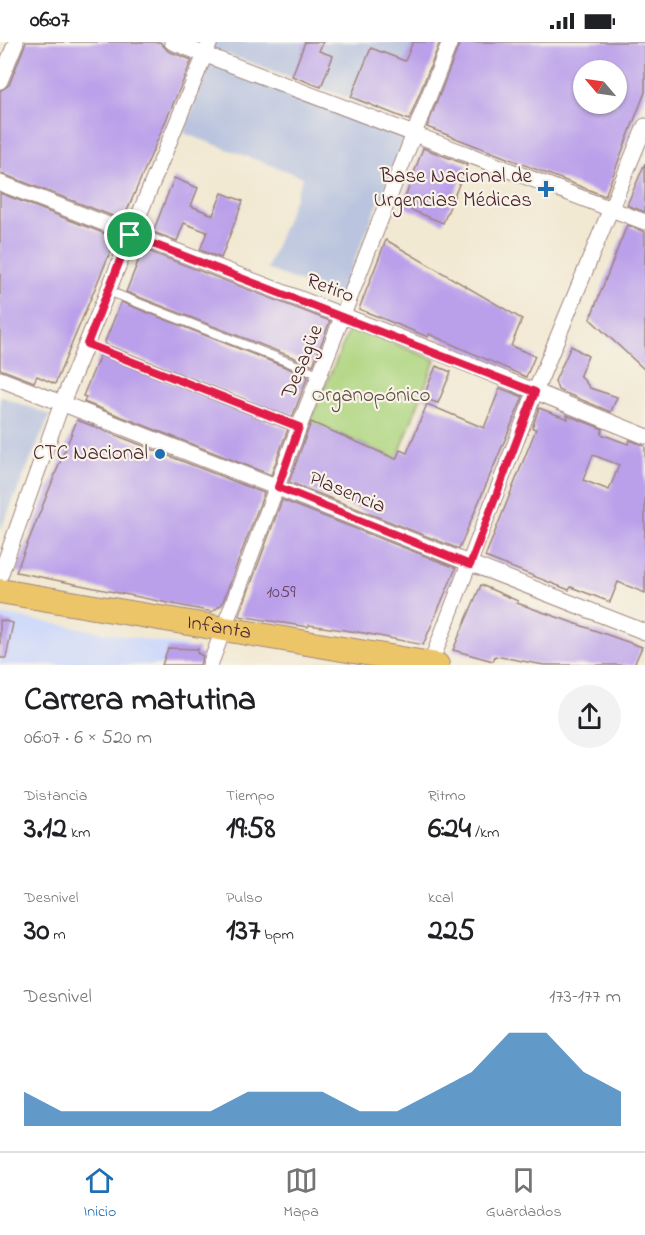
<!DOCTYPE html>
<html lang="es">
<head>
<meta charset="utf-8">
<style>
  body { margin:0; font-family:"Indie Flower",sans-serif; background:#f2f2f2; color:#202124; height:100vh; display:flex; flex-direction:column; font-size:22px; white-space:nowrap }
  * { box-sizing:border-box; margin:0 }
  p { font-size:20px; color:#757577 }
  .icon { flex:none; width:33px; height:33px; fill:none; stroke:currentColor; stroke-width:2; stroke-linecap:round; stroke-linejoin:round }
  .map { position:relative; height:623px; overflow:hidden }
  .side { display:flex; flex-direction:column; background:#fff; flex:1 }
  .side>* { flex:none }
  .needle { width:39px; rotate:299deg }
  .fabs { position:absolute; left:573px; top:18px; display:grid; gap:12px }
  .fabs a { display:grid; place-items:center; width:54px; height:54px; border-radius:50%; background:#fff; box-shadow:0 2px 4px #0004; font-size:30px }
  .pin { position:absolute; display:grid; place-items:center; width:51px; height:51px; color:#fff; margin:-26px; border:3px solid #fff; border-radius:50%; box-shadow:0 2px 6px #0007 }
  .round { display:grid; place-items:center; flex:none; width:63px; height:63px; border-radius:32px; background:#f2f2f2 }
  .head { display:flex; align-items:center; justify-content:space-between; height:102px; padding:0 24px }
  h1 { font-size:33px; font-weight:700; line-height:45px }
  .metrics { display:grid; grid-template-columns:repeat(3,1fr); gap:9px; height:102px; padding:6px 24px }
  .metrics div { display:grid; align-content:center }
  .metrics b { font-size:30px; font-weight:700 }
  .metrics small { font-size:16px; font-weight:400 }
  .metrics p { font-size:16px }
  .chart { height:168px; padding:12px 24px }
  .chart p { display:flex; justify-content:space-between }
  .chart svg { width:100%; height:108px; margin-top:6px; fill:#1f6fb2; opacity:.7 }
  .status { display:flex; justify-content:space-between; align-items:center; height:42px; padding:0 30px; background:#fff; direction:ltr }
  .status svg { height:16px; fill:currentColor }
  .menu { display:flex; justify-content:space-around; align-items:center; height:84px; border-top:2px solid #e0e0e0; background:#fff; font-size:16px; color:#757577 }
  .menu a { display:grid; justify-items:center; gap:3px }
  .menu .active { color:#1f6fb2 }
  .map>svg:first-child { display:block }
  .built { fill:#d0daf9 }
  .industrial { fill:#bac4de }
  .green { fill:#aed57f; stroke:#7c7a55; stroke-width:1.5 }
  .building { fill:#ba9fea; fill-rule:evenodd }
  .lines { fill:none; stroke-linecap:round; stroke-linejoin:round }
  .service-casing { stroke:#9e847f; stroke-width:10 }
  .minor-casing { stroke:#9e847f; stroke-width:17 }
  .primary-casing { stroke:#9e847f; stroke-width:26 }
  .service { stroke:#fff; stroke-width:8 }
  .minor { stroke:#fff; stroke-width:15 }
  .primary { stroke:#edc569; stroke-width:24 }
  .route-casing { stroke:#fff; stroke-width:12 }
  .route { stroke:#e11d48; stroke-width:8 }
  .poi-dot { fill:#1f6fb2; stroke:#f7f3e8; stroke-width:2 }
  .labels { text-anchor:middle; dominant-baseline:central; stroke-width:4.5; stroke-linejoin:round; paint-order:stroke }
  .number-label { font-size:18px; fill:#663f5b }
  .poi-label { font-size:21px; fill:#4a1f2b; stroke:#f7f3e8; text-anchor:end }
  .street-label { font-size:21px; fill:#4a1f2b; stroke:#f7f3e8 }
  .park-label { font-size:21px; fill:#634c40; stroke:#f7f3e8 }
</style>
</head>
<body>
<div class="status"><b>06:07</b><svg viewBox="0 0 49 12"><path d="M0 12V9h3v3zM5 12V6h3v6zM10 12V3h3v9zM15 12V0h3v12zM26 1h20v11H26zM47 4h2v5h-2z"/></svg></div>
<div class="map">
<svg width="645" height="623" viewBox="0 0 645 623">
  <rect width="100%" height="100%" fill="#f7f3e8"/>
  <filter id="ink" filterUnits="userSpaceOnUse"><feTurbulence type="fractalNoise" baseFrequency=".0167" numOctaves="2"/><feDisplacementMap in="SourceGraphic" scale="12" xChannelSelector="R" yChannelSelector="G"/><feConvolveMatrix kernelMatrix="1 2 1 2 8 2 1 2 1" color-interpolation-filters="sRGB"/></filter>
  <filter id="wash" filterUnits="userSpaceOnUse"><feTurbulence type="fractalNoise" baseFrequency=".008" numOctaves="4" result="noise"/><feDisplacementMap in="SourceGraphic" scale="24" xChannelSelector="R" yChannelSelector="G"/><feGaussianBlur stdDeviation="1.35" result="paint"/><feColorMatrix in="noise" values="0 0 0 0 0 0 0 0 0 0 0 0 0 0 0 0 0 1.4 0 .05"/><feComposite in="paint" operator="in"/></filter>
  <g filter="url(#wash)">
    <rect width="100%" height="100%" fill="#f2e9d3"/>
    <path class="built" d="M0,572L198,607L192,623H0Z"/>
    <g class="industrial">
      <path d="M214,0H438L407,77L211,6Z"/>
      <path d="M210,21L406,94L339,255L267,227L303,135L184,91Z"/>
      <path d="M0,354L50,373L0,489Z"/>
    </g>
    <path class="green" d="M351,284L435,318L397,417L310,380Z"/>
    <g id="blocks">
      <g class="building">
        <path d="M26,0H160L168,9L192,18L123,178L0,131V49L9,43Z"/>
        <path d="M305,0H323L319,9L333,14L321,45L292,34Z"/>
        <path d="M413,0H440L409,78L351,55L371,6L405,19Z"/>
        <path d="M460,0H645V50L605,154L427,85ZM584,28H616V62H584Z"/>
        <path d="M423,106L467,123L443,181L402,164Z"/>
        <path d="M645,121V170L627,163Z"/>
        <path d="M174,136L198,146L191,164L213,173L222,151L243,159L221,216L200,208L207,190L184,181L177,199L153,190Z"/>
        <path d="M0,151L116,196L55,342L37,334L34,340L0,327Z"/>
        <path d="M627,183L645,190V328L590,277Z"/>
        <path d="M386,198L522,277L511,304L535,314L526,335L429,292L428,295L359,267Z"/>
        <path d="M143,207L330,279L313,323L126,250Z"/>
        <path d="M121,260L308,334L292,376L104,302Z"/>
        <path d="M571,304L588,314L580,333L590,346L617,355L611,370L558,348L555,339Z"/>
        <path d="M100,313L288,387L271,433L84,360L86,355L83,354Z"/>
        <path d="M436,324L451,330L438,361L423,356Z"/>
        <path d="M500,346L523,355L459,507L289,440L311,380L396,417L400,408L407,411L427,362L484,386Z"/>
        <path d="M539,366L568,377L567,373L603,387L601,392L628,402L630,398L645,404V551L618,540L610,560L571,545L569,548L485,515L536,387L532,386ZM593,413L619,423L609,448L583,438Z"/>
        <path d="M77,378L264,451L222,562L212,570L16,530Z"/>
        <path d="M282,458L456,526L423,603L364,591L309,583L308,585L239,574Z"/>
        <path d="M481,543L518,559L517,561L642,605L634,623H544L495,614L493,619L453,608Z"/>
        <path d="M0,578L13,581L6,616H0Z"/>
        <path d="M168,606L198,607L197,611L203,614L200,623H162Z"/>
      </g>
    </g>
  </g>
  <g filter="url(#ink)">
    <use href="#blocks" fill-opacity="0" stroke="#9e847f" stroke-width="1.5"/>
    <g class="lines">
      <g class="service-casing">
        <g id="service">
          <path d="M108,249L321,333"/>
          <path d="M87,302L299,385"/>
        </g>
      </g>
      <g class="minor-casing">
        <g id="minor">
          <path d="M172,0L645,180"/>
          <path d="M0,39L16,0"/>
          <path d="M0,141L435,309L645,394"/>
          <path d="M0,337L645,590"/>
          <path d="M0,534L62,361L210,0"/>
          <path d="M210,623L299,385L450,0"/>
          <path d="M430,623L535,350L645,84"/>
        </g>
      </g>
      <g class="primary-casing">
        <g id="primary">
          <path id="s1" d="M0,549L437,623"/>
        </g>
      </g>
      <use href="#service" class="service"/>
      <use href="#minor" class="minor"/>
      <use href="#primary" class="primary"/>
    </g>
  </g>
  <g class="lines" filter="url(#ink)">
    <g class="route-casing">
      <path id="route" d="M130,193L535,350L470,523L278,445L299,385L87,302Z"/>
    </g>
    <use href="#route" class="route"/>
  </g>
  <g class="poi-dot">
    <path d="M543 138h6v6h6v6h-6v6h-6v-6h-6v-6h6z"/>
    <circle cx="160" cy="412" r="6"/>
  </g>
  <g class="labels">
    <g class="number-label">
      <text x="281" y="551">1059</text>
    </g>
    <g class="poi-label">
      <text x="532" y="135">Base Nacional de<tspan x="532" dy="24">Urgencias Médicas</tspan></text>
      <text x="148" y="412">CTC Nacional</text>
    </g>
    <g class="street-label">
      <text transform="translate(330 247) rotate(21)">Retiro</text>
      <text transform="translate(303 320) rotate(-68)">Desagüe</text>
      <text transform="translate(347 451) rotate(22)">Plasencia</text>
      <text stroke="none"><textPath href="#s1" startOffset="222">Infanta</textPath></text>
    </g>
    <g class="park-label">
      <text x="371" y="354">Organopónico</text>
    </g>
  </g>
</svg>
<div class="fabs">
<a><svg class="needle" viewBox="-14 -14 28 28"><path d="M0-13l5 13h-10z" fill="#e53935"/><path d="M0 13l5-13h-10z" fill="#757577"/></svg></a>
</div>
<div class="pin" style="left:130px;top:193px;background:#1e9e55"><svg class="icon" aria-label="arrive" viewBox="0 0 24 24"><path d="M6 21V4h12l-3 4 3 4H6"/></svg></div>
</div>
<section class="side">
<div class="head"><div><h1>Carrera matutina</h1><p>06:07 · 6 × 520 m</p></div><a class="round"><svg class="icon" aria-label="share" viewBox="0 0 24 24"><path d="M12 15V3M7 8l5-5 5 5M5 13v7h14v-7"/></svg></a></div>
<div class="metrics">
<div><p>Distancia</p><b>3.12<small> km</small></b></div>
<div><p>Tiempo</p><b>19:58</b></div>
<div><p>Ritmo</p><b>6:24<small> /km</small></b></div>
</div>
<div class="metrics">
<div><p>Desnivel</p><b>30<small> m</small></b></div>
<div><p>Pulso</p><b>137<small> bpm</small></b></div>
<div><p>kcal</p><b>225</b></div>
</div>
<div class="chart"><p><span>Desnivel</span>173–177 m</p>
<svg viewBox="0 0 160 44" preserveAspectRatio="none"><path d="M0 44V30L10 38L20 38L30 38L40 38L50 38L60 30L70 30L80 30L90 38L100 38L110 30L120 22L130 6L140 6L150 22L160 30V44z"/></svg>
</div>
</section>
<nav class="menu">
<a class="active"><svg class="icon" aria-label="home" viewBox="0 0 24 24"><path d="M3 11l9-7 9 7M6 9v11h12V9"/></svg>Inicio</a>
<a><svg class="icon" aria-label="map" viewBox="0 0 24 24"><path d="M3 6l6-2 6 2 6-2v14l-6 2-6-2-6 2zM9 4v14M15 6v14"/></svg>Mapa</a>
<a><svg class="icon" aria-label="saved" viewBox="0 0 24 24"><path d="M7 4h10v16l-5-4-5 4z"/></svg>Guardados</a>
</nav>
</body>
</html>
